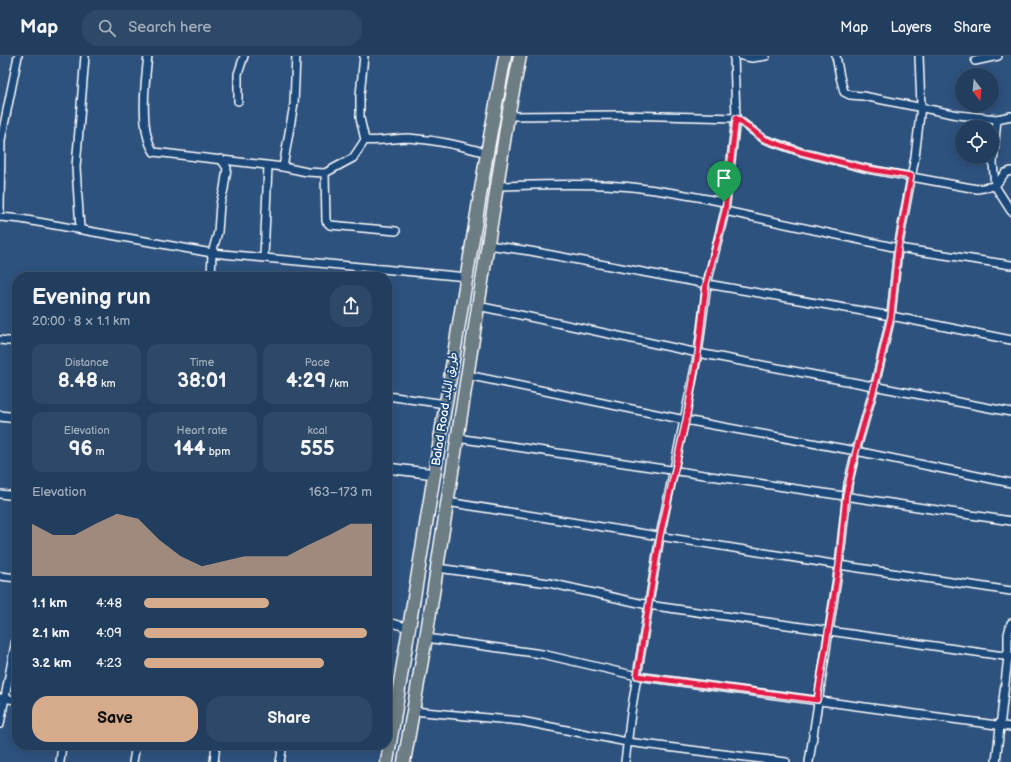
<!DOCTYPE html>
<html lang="en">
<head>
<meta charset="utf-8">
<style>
  body { margin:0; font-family:"Balsamiq Sans","Playpen Sans Arabic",sans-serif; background:#2e4967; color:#f1f3f6; height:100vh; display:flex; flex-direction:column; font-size:15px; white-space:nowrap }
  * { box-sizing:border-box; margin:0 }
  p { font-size:13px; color:#a2aebc }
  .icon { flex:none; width:22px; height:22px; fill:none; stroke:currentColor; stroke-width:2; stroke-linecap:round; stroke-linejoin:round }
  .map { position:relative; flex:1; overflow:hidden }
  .side { position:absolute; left:12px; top:216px; width:380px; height:478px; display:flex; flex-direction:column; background:#223e5e; border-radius:16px; box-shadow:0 2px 10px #0003,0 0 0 1px #3f5773 }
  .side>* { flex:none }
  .needle { width:26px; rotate:164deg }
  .controls { position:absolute; left:955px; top:12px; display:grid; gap:8px }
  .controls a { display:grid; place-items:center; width:44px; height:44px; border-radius:50%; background:#223e5e; box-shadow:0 2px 10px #0003,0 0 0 1px #3f5773; font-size:20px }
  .pin { position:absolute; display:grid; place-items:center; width:34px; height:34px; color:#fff; margin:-41px -17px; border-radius:50% 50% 50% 0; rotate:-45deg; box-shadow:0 0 4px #0007 }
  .pin .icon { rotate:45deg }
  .round { display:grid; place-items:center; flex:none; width:42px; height:42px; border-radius:16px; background:#2e4967 }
  .head { display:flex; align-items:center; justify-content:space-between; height:68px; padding:0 20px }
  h1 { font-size:22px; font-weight:700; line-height:30px }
  .metrics { display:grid; grid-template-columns:repeat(3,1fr); gap:6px; height:68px; padding:4px 20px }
  .metrics div { display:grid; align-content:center; border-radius:10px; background:#2e4967; text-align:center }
  .metrics b { font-size:20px; font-weight:700 }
  .metrics small { font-size:11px; font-weight:400 }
  .metrics p { font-size:11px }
  .chart { height:112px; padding:8px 20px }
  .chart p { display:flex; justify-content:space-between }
  .chart svg { width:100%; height:72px; margin-top:4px; fill:#d6ab8b; opacity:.7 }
  .cta { display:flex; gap:8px; margin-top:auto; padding:8px 20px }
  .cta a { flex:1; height:46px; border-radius:16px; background:#d6ab8b; color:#111; font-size:16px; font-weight:700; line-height:46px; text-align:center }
  .cta a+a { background:#2e4967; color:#f1f3f6 }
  ul { padding:0 20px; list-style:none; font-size:13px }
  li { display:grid; grid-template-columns:64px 48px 1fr; align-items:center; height:30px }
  li i { height:10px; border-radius:5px; background:#d6ab8b }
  header { display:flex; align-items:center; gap:24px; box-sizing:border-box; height:56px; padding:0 20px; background:#223e5e; border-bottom:1px solid #3f5773 }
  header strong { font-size:19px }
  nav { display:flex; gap:22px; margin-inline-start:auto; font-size:14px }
  .search { width:280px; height:36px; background:#2e4967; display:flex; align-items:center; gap:10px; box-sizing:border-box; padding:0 14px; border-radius:16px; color:#a2aebc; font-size:15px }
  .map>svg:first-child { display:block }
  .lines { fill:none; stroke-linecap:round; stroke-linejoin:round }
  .minor-casing { stroke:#fff; stroke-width:10 }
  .tertiary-casing { stroke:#fff; stroke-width:12 }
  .trunk-casing { stroke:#fff; stroke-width:15 }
  .minor { stroke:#1f4a7a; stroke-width:7 }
  .tertiary { stroke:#1f4a7a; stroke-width:9 }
  .trunk { stroke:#6d7d84; stroke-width:12 }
  .route-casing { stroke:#fff; stroke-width:8 }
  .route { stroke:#e11d48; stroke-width:5 }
  .labels { text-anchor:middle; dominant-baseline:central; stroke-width:4; stroke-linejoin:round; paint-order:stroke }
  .street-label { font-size:12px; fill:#fff; stroke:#1f4a7a }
</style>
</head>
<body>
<header>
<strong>Map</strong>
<div class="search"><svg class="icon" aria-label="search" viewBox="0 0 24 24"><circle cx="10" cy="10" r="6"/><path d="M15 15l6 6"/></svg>Search here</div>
<nav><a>Map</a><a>Layers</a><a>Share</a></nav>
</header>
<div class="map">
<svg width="1011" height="706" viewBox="0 0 1011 706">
  <rect width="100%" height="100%" fill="#2e527e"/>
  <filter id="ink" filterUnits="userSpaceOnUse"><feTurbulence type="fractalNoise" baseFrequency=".025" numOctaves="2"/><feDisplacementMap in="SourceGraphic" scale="8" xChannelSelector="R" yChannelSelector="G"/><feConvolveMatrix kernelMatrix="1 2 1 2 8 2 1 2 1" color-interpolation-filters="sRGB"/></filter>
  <g filter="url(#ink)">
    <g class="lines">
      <g class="minor-casing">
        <g id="minor">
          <path d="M148,0C145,25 139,75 154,96L283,111L307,116L325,117L353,102L365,84C373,86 397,82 408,82C437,84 458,89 487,97"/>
          <path d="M364,0L360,39V62L365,84"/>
          <path d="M742,0L752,2L766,0"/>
          <path d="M836,0L840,21L844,36L850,39L863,40L958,59L997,63L1011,60"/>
          <path d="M975,5L998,0"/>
          <path d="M238,45V18L244,0"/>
          <path d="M508,60L623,59L736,62L734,0"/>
          <path d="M997,63L993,107L995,130L1011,155"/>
          <path d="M283,111L294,48L296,0"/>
          <path d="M325,117L326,165L330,169L396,175"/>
          <path d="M497,130C538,129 578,127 619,130C654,132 690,140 724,146"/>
          <path d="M0,154L1,84L18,0"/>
          <path d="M725,155L898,192L1011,209"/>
          <path d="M0,161L21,163L212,197L467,221"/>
          <path d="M80,173L76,111L85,0"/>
          <path d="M488,189L530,195L707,228L891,260L1011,284"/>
          <path d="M264,201L268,110"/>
          <path d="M211,221L212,197L218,176L220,148L224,133L227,112L221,103"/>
          <path d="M478,250L698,297L1011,356"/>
          <path d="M0,284L17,286"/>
          <path d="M467,319L685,364L856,395L1011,427"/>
          <path d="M387,340L446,348"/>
          <path d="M457,382L1011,465"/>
          <path d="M0,438L17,440"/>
          <path d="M447,446L839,509L1011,535"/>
          <path d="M437,512L549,527L648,549L1011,601"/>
          <path d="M0,520L17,522"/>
          <path d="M387,566L410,572"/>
          <path d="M426,582L542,598L637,620L1011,671"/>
          <path d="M0,642L17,644"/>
          <path d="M413,655L521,665L627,686L786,706"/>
          <path d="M0,668L17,578"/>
          <path d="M60,706L62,689"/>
          <path d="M133,706L136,689"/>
          <path d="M214,706L216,689"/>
          <path d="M280,706L283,689"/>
          <path d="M625,706L631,657L660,480L698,297L707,228L725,155L736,62L764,83L801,96L868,113L977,133L995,130L1005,117L1011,115"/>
          <path d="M809,706L839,509L848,428L856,395L875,329L891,260L898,192L915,101L921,50L919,0"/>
          <path d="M996,706L1008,601V578L1011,567"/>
        </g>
      </g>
      <g class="tertiary-casing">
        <g id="tertiary">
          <path d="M0,360L17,362"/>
          <path d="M387,412L435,418"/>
        </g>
      </g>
      <g class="trunk-casing">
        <g id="trunk">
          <path d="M387,706L487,97L505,0"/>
          <path d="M404,706L426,582L508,60L520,0"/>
        </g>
      </g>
      <use href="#minor" class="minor"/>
      <use href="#tertiary" class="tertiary"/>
      <use href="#trunk" class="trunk"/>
    </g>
  </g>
  <g class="lines" filter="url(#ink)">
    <g class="route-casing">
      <path id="route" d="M736,62L764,83L801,96L868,113L911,120L898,192L891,260L875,329L856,395L846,439L839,509L817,644L637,620L660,480L686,364L698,297L706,228L725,155Z"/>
    </g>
    <use href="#route" class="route"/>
  </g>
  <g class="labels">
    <g class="street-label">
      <text transform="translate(445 353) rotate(-81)">Balad Road طريق البلد</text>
    </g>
  </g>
</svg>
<div class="controls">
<a><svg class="needle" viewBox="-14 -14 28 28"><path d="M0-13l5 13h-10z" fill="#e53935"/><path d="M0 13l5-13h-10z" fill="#a2aebc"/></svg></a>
<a><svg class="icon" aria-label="locate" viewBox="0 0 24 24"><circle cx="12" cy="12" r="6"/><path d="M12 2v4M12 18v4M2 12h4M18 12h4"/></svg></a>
</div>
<div class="pin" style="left:724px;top:146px;background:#1e9e55"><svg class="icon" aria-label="arrive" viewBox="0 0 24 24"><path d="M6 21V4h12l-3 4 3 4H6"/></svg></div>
<section class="side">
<div class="head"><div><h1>Evening run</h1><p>20:00 · 8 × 1.1 km</p></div><a class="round"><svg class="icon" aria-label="share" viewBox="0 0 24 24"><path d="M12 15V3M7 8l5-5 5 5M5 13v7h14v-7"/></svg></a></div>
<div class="metrics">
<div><p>Distance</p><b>8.48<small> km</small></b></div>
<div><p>Time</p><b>38:01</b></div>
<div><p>Pace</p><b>4:29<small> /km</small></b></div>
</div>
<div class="metrics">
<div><p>Elevation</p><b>96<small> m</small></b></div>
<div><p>Heart rate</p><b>144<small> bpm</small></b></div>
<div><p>kcal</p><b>555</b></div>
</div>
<div class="chart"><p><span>Elevation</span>163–173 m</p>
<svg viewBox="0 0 160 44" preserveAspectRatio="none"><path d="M0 44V12L10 19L20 19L30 12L40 6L50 9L60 22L70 32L80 38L90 35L100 32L110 32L120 32L130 25L140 19L150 12L160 12V44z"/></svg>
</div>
<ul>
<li><b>1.1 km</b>4:48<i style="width:55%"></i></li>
<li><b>2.1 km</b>4:09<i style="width:98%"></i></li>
<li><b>3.2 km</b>4:23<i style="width:79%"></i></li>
</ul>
<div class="cta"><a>Save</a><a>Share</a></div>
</section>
</div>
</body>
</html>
